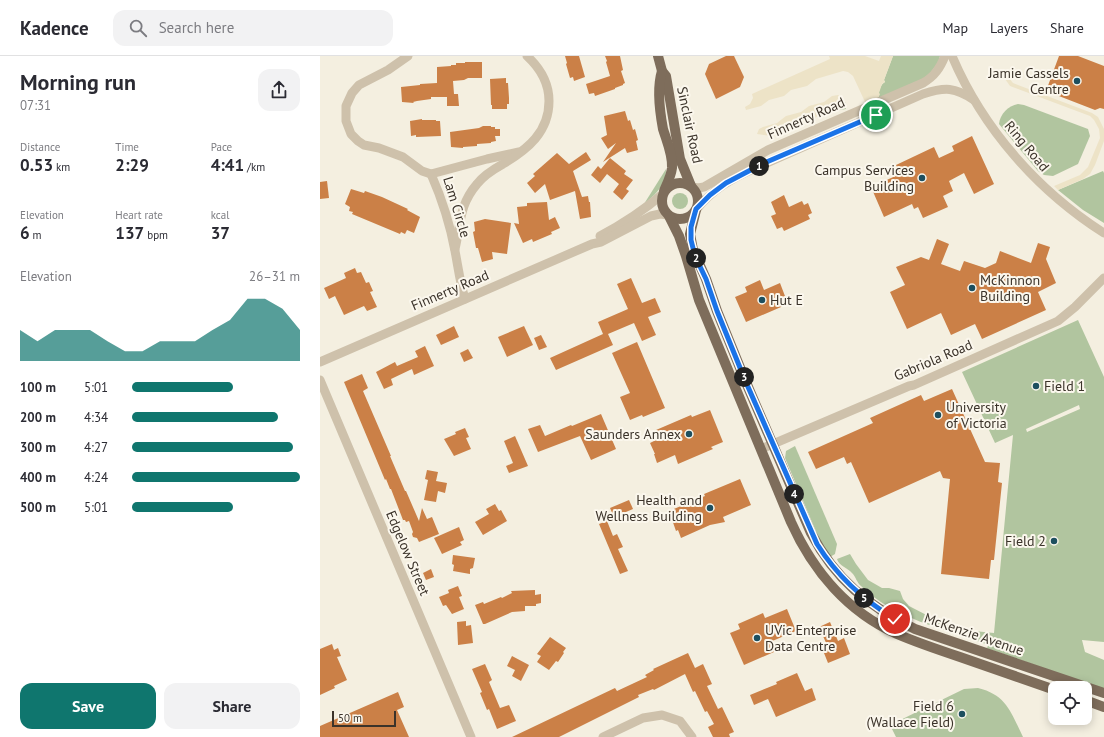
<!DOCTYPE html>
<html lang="en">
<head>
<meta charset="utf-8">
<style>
  body { margin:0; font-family:"PT Sans",sans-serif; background:#f2f2f3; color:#2b2b33; height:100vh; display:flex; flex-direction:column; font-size:15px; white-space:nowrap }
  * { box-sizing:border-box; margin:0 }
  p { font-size:13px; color:#7c7c81 }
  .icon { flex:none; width:22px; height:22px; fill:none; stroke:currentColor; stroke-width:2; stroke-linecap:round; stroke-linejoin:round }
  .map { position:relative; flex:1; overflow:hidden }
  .sheet { display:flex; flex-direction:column; background:#fff; width:320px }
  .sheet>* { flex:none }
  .controls { position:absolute; left:728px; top:625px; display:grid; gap:8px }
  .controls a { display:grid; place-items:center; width:44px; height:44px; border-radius:8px; background:#fff; box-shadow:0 2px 10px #0003; font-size:20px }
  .scale { position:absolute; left:12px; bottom:10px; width:64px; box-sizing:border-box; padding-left:4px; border:2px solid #3b332a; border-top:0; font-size:11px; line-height:14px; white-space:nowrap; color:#3b332a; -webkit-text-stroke:3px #fbf7ed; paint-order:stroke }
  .pin { position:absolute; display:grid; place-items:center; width:34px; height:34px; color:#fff; margin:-17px; border:2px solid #fff; border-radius:50%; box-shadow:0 1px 4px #0007 }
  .km { position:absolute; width:20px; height:20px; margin:-10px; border-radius:50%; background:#222; color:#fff; font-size:11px; line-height:20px; text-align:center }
  .round { display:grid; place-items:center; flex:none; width:42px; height:42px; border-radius:12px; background:#f2f2f3 }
  .summary { display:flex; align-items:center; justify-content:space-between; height:68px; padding:0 20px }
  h1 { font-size:22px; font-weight:700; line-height:30px }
  .metrics { display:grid; grid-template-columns:repeat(3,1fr); gap:6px; height:68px; padding:4px 20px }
  .metrics div { display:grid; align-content:center }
  .metrics b { font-size:17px; font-weight:700 }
  .metrics small { font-size:11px; font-weight:400 }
  .metrics p { font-size:11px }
  .chart { height:112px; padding:8px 20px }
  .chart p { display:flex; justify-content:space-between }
  .chart svg { width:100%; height:72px; margin-top:4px; fill:#0f766e; opacity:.7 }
  .cta { display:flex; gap:8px; margin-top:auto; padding:8px 20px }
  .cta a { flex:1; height:46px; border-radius:12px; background:#0f766e; color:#fff; font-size:16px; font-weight:700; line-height:46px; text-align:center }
  .cta a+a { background:#f2f2f3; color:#2b2b33 }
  ul { padding:0 20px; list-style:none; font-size:13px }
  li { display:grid; grid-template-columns:64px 48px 1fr; align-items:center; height:30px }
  li i { height:10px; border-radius:5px; background:#0f766e }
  header { display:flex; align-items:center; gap:24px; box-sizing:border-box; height:56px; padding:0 20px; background:#fff; border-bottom:1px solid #e1e1e2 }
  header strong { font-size:19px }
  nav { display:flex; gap:22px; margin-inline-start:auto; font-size:14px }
  .search { width:280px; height:36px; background:#f2f2f3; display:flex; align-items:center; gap:10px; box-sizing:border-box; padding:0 14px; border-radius:12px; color:#7c7c81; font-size:15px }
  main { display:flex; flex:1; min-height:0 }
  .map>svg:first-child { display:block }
  .green { fill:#b1c59f; fill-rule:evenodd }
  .plaza { fill:#ede3c7 }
  .building { fill:#cb8047 }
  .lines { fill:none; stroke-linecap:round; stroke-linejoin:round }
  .minor { stroke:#cec1ab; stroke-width:9 }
  .major { stroke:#7e6d5b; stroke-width:10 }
  .route-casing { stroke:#fff; stroke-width:8 }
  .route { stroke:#1a73e8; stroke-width:5 }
  .poi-dot { fill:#1d4f5f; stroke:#fbf7ed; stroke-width:1.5 }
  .labels { text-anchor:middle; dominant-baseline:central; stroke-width:4; stroke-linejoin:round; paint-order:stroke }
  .poi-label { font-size:14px; fill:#3b332a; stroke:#fbf7ed; text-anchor:end }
  .street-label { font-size:14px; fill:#3b332a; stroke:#fbf7ed }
</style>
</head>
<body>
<header>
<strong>Kadence</strong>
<div class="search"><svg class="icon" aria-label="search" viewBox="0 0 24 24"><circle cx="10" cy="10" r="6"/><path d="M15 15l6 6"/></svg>Search here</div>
<nav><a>Map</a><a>Layers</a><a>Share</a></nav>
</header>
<main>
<section class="sheet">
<div class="summary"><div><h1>Morning run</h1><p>07:31</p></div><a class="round"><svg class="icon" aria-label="share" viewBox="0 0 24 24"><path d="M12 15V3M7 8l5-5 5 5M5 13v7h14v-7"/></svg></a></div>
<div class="metrics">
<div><p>Distance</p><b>0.53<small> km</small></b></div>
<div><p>Time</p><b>2:29</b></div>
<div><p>Pace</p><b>4:41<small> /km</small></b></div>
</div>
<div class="metrics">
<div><p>Elevation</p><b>6<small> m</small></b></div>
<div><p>Heart rate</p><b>137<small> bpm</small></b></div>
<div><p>kcal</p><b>37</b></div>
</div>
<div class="chart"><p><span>Elevation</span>26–31 m</p>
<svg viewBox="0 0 160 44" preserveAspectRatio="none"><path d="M0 44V25L10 32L20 25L30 25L40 25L50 32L60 38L70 38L80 32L90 32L100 32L110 25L120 19L130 6L140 6L150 12L160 25V44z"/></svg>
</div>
<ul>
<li><b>100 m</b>5:01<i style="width:60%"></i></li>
<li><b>200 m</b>4:34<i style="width:87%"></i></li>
<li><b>300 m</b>4:27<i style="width:96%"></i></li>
<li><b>400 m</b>4:24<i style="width:100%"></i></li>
<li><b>500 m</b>5:01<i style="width:60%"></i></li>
</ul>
<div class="cta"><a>Save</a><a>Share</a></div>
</section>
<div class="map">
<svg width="784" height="681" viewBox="0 0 784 681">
  <rect width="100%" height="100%" fill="#f4efe0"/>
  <g class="green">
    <path d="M573,0H620L618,7L607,21L558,43C558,37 560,29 565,26L564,24Z"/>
    <path d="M521,41L526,47V53L514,55Z"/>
    <path d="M698,48L704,49L768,73L770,80L758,108L733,120L724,119L718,115L679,68C680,58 688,50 698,48Z"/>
    <path d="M346,113C346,129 336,138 324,148Z"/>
    <path d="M783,115L784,117V167L763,154L738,134Z"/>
    <circle cx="360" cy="145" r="8"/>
    <path d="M758,264L784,321V586L762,584L765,596L784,604V633L666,592L668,591L666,588C624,573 573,562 541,530C537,527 536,521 532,517C528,512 519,510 517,503L530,498L536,508L548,524L562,532H569L580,535L583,543L589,550L622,567L644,574L674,577L693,379L675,387L642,316ZM759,349L760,353L707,376L706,373Z"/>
    <path d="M475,390L517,488L515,498L510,501L500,485L465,402L466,395Z"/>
    <path d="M658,632C687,639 691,657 703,681H576L570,669L644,633Z"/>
  </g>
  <g class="plaza">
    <path d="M509,0H545L559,5L561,0H573L564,24L565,26L562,28L559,37L560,38L558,43L546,48L533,20L528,16L523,15L496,23L487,30L471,34L464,40L449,44L441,50L426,54L425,51L430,48L433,42L432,38L510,3Z"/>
    <path d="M685,16L689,17V22L693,27L772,57L778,61L784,73V85L775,109L770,118L763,123L738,134L734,130L760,119L768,111L780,82L779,73L774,64L770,60L690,30L685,23Z"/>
    <path d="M518,39L521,41L514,55L499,59L491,65L476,69L466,76L451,80L437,78L439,73L443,71L457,67L466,60L481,56L489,50L504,46L512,40Z"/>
  </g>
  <g class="building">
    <path d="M245,0H259L265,21L254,25L253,21L250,22L246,8L247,7Z"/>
    <path d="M285,0H300L303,14L301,15L305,27L303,28V29L295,32V33L275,40L274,37L269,38L266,28L290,20L286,6L287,5Z"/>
    <path d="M406,0H414L424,21L420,31L396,43L385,18L389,8Z"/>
    <path d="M739,0H758L784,10V53L780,52L775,54L726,35Z"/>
    <path d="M145,6H162V22H148L144,24L133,25L134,38H138L139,50H127V41H111V43L97,45L93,46L94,47L82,46L81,31L100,29V28L117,27V11L131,10V9H136V7H145Z"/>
    <path d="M186,22V27H188L189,42V48H187V53H172V49H171L170,23Z"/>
    <path d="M305,55L308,65L310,64L313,74L315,73L318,84L316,85L318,94L307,97L305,92L283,106L296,87L288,93L281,82L287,79L284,60Z"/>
    <path d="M102,63V64H116V65H120L121,80L96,81V79L91,80L90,65Z"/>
    <path d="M163,70H171V71H175V73H180V80H175L176,85L171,86V87L157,88V90L143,91V92L131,91L130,76L159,72Z"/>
    <path d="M652,80L674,128L654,138L644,117L629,125L633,135L623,140L628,151L603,162L598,151L594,153L592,148L564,161L551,131L580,118L576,109L614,91L619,102L634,95L632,90Z"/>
    <path d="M266,96L271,104L253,115L262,141L268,140L269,146H270L271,161L260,163L255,135L230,144L225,128L215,137L207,127L215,120L213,118L237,97L249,108Z"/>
    <path d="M290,102L306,115L304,118L313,124L306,133L309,135L302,144L293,136L299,128L287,118L280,127L271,119L278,110L281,113Z"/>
    <path d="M7,125L9,142L0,143V126Z"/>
    <path d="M31,133L44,137L45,135L62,141L88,153L87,154L100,161L94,177L87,174L85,178L81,176L80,178L32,158L33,156L29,155L30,151L25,148Z"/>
    <path d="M464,139L469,151L482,145L484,149L488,147L492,157L488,159L490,163L464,175L462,171L457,173L451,160L456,158L451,146Z"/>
    <path d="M227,146L229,164L235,161L240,172L231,176L232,178L213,186L212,183L203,187L194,167L199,168L197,151L207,150V147Z"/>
    <path d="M165,163L191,167L187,198L172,196L173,203L162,206L158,192H156L153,176L155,175L154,166Z"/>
    <path d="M617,183L629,188L621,208L640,215L644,205L665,212L676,207L680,195L711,207L718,187L730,191L726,203L736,227L718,236L726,254L662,283L655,268L631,279L621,257L587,273L570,236L585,229L576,211L601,201L609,204Z"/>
    <path d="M35,212L37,217L41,216L46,227L49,226L53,235L50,236L57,251L47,255L44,250L24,259L15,240L9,243L4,232L26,222L24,217Z"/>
    <path d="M311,222L322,247L335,242L341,256L328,261L336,279L322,285L314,267L288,278L293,289L236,314L230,302L283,278L278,266L308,253L297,228Z"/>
    <path d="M440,224L444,234L460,227L468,248L426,266L415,241L427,236L425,231Z"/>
    <path d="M134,270L139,281L121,289L116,279Z"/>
    <path d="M204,270L213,289L187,301L178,281Z"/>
    <path d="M221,279L227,291L219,294L214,282Z"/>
    <path d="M317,286L345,352L323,361L322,359L310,364L300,341L310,337L292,297Z"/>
    <path d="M105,290L114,310L94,319L92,313L71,323L73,329L64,333L56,316L75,306L77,310L98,301L95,295Z"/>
    <path d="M148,293L153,302L144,306L140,297Z"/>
    <path d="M42,318L48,332L43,335L71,400H70L85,435H86L99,465L102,452L107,463L112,461L119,478L99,486L97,482L93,481L92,478L93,476L89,465L86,466L85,464H83L71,433H70L66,423L65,424L24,326Z"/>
    <path d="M632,333L665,406L680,407L678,426L682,427L674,504H671L669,523L621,518L630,423L623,422L620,415L549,447L531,406L527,408L524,401L496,413L488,396L553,367L550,362L601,339L604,345Z"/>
    <path d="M390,354L403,386L391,391L393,393L358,408L355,399L337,407L334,398H335L330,387L340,382L336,374L371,359L372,361Z"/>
    <path d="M281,358L296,393L271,404L260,380L218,396L208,373L220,369L225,380L251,369L252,370Z"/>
    <path d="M145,372L149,381L146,382L151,393L134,400L124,383L136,378L135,376Z"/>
    <path d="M195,380L208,410L189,417L186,410L193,407L184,385Z"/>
    <path d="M107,414L118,416L116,425L127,427L125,437L118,435L116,446L104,444L108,424L105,423Z"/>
    <path d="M420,423L431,449L403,461L405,466L390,469L361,482L358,474L356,475L349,455L385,440L384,438Z"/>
    <path d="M309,444L313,453L294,461L290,452Z"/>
    <path d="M175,448L179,455L181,454L187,465L163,479L155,466L169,458L166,453Z"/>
    <path d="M287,465L293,480L297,478L303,491L298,493L308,515L300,518L279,468Z"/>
    <path d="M139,471L144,484L140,486L142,489L122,498L114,482Z"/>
    <path d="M133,499L155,502L153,512L150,513V518L133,515L134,509L132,508Z"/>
    <path d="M111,513L114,521L106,524L103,517Z"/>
    <path d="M138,530L142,540L139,541L144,553L132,558L126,549L123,550L119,541L129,537L128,534Z"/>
    <path d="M215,534V539L221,538V547L216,548V550H205V555L192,556L165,568H163L155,549L163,546L164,548L181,541L182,542L192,537L191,535Z"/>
    <path d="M467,553L476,575L450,586L454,596L424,609L410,577L420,573L418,568L434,561L443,557L445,562Z"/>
    <path d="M146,565V570L151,569L153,587L138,589L137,566Z"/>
    <path d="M510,566L518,585L524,582L530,598L508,607L502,592L507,589L499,571Z"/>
    <path d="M230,581L246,592L243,596L244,597L238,606L236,605L229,614L217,606L221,600L217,598Z"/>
    <path d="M12,588L14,594L18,592L21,600L17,601L27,624L14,630L15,632L0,639V593Z"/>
    <path d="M368,597L375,612L383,608L392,628L387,630L398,653L402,651L414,676L409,678L410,681H393L388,671L394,668L387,655L385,656L375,635L373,636L365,618L334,634L333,633L318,639L319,641L239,681H192L295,632L297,635L327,621L325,619L334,614L333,613Z"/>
    <path d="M192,600L209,609L201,625L192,620L195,614L187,610Z"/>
    <path d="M165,608L172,624L169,626L180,652L189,649L196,665L177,673L169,653L167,654L160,637L162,636L152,613Z"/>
    <path d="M477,617L485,635L492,632L496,644L456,661L448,643L434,649L430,639L457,628L456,626Z"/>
    <path d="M78,636L84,651L77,654L89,681H0V670Z"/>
  </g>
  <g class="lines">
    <g class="minor">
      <path d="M88,0L68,14L39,29L32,37L26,50V65L31,78L38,85L44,89L59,92L83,101L102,115L111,118L167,103L199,96"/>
      <path d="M632,0C663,73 718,135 784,177"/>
      <path d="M111,118C122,143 130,168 135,195C138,210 140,227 145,243"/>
      <path d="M372,131L378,132L384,131L448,94L603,27C615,20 620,12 625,0"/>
      <path d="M377,153C392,134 411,123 433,113L603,38C625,31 635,31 654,44"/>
      <path d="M280,180C303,168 324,154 344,137"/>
      <path d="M135,193C141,167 139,149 157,128C164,119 174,113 183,108C208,93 229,76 229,45C229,27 220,12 207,0"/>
      <path d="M0,306L272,188L281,186L331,160L340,158L348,159"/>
      <path d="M0,324L151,681"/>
      <path d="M441,393L589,330L594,329L738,265L755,251L784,222"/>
      <path d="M283,681L323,662L342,659L360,665L372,681"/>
    </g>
    <g class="major">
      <path d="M338,0L342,15L346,20L360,103L371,130"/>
      <path d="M342,15C337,31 340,57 343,73C347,86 353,99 352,112C351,120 347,128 344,135"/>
      <circle cx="360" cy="145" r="18"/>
      <path d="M376,154L370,178L373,194L386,223L397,255L425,324L491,477C515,523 549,551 595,573L784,637"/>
      <path d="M349,160L359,180L366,200L379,244L471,466C493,515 528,556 577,578C598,587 619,594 640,601C672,612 703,623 735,634"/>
      <path d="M765,644L784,651"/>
    </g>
  </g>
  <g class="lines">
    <g class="route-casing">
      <path id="route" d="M556,59L442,108L406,127L390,139L376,153L371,171V184L375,200L386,223L397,255L425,324L497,488C517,520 543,544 575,563"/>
    </g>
    <use href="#route" class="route"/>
  </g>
  <g class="poi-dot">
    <circle cx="757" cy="25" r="4"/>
    <circle cx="602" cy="122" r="4"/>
    <circle cx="652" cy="232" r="4"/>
    <circle cx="442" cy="244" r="4"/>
    <circle cx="716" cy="330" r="4"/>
    <circle cx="618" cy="359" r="4"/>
    <circle cx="369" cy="378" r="4"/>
    <circle cx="390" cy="452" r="4"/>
    <circle cx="734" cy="485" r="4"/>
    <circle cx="437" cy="582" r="4"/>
    <circle cx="642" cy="658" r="4"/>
  </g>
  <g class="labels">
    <g class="poi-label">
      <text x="749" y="17">Jamie Cassels<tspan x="749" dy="16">Centre</tspan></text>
      <text x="594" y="114">Campus Services<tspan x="594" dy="16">Building</tspan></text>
      <text x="660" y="224" text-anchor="start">McKinnon<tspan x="660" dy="16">Building</tspan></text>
      <text x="450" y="244" text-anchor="start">Hut E</text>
      <text x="724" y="330" text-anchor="start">Field 1</text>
      <text x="626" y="351" text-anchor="start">University<tspan x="626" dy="16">of Victoria</tspan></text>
      <text x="361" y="378">Saunders Annex</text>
      <text x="382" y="444">Health and<tspan x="382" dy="16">Wellness Building</tspan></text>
      <text x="726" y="485">Field 2</text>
      <text x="445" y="574" text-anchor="start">UVic Enterprise<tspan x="445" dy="16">Data Centre</tspan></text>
      <text x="634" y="650">Field 6<tspan x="634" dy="16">(Wallace Field)</tspan></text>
    </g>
    <g class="street-label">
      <text transform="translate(486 62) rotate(-24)">Finnerty Road</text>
      <text transform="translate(370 69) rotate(78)">Sinclair Road</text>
      <text transform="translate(707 90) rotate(50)">Ring Road</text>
      <text transform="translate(137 151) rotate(73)">Lam Circle</text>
      <text transform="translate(130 234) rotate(-23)">Finnerty Road</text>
      <text transform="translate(613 304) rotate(-23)">Gabriola Road</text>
      <text transform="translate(88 497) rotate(67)">Edgelow Street</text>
      <text transform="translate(654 578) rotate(19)">McKenzie Avenue</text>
    </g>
  </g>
</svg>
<div class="controls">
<a><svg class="icon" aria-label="locate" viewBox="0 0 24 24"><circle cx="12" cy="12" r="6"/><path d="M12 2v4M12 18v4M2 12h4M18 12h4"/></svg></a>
</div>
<div class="scale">50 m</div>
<div class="pin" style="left:556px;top:59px;background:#1e9e55"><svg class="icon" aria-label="arrive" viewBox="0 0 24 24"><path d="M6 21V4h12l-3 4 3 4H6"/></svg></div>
<div class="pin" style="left:575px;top:563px;background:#d93025"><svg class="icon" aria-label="check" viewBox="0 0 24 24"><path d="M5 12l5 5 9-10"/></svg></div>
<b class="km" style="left:439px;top:110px">1</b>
<b class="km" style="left:376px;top:202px">2</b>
<b class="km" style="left:424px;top:321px">3</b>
<b class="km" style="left:474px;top:438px">4</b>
<b class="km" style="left:544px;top:542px">5</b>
</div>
</main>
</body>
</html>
